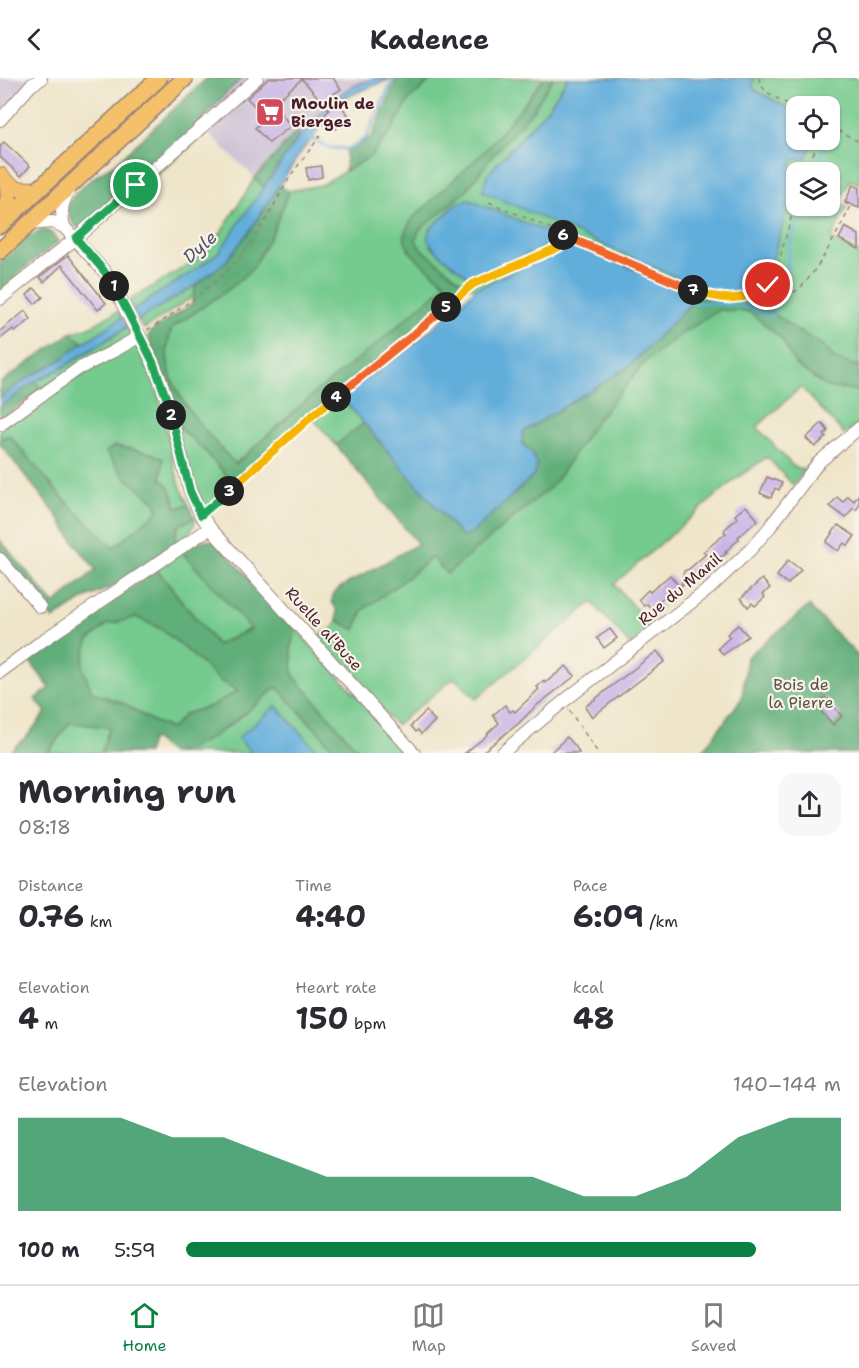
<!DOCTYPE html>
<html lang="en">
<head>
<meta charset="utf-8">
<style>
  body { margin:0; font-family:"Shantell Sans",sans-serif; background:#f7f7f7; color:#2b2b33; height:100vh; display:flex; flex-direction:column; font-size:22px; white-space:nowrap }
  * { box-sizing:border-box; margin:0 }
  p { font-size:20px; color:#7c7c81 }
  .icon { flex:none; width:33px; height:33px; fill:none; stroke:currentColor; stroke-width:2; stroke-linecap:round; stroke-linejoin:round }
  .map { position:relative; height:675px; overflow:hidden }
  .drawer { display:flex; flex-direction:column; background:#fff; flex:1 }
  .drawer>* { flex:none }
  .tools { position:absolute; left:786px; top:18px; display:grid; gap:12px }
  .tools a { display:grid; place-items:center; width:54px; height:54px; border-radius:12px; background:#fff; box-shadow:0 2px 4px #0004; font-size:30px }
  .pin { position:absolute; display:grid; place-items:center; width:51px; height:51px; color:#fff; margin:-26px; border:3px solid #fff; border-radius:50%; box-shadow:0 2px 6px #0007 }
  .km { position:absolute; width:30px; height:30px; margin:-15px; border-radius:50%; background:#222; color:#fff; font-size:16px; line-height:30px; text-align:center }
  .round { display:grid; place-items:center; flex:none; width:63px; height:63px; border-radius:18px; background:#f7f7f7 }
  .headline { display:flex; align-items:center; justify-content:space-between; height:102px; padding:0 18px }
  h1 { font-size:33px; font-weight:700; line-height:45px }
  .stats { display:grid; grid-template-columns:repeat(3,1fr); gap:9px; height:102px; padding:6px 18px }
  .stats div { display:grid; align-content:center }
  .stats b { font-size:30px; font-weight:700 }
  .stats small { font-size:16px; font-weight:400 }
  .stats p { font-size:16px }
  .chart { height:168px; padding:12px 18px }
  .chart p { display:flex; justify-content:space-between }
  .chart svg { width:100%; height:108px; margin-top:6px; fill:#0b8043; opacity:.7 }
  ul { padding:0 18px; list-style:none; font-size:20px }
  li { display:grid; grid-template-columns:96px 72px 1fr; align-items:center; height:45px }
  li i { height:15px; border-radius:8px; background:#0b8043 }
  header { display:flex; justify-content:space-between; align-items:center; height:78px; padding:0 18px; background:#fff; font-size:27px; font-weight:700 }
  .tab-bar { display:flex; justify-content:space-around; align-items:center; height:84px; border-top:2px solid #e1e1e2; background:#fff; font-size:16px; color:#7c7c81 }
  .tab-bar a { display:grid; justify-items:center; gap:3px }
  .tab-bar .on { color:#0b8043 }
  .map>svg:first-child { display:block }
  .industrial { fill:#cbbfd5 }
  .green { fill:#75ca8e; stroke:#60745c; stroke-width:1.5; fill-rule:evenodd }
  .forest { fill:#60ae79; stroke:#556652; stroke-width:1.5; fill-rule:evenodd }
  .water { fill:#62aedb; stroke:#566683; stroke-width:1.5 }
  .lines { fill:none; stroke-linecap:round; stroke-linejoin:round }
  .stream { stroke:#62aedb; stroke-width:3 }
  .building { fill:#c4b0e7 }
  .minor-casing { stroke:#9c827a; stroke-width:14 }
  .major-casing { stroke:#9c827a; stroke-width:17 }
  .highway-casing { stroke:#9c827a; stroke-width:19 }
  .path { stroke:#9c827a; stroke-width:1.5; stroke-dasharray:4.5 4.5; stroke-linecap:butt }
  .minor { stroke:#fff; stroke-width:12 }
  .major { stroke:#f4c16a; stroke-width:15 }
  .highway { stroke:#f4c16a; stroke-width:16 }
  .split-1-casing { stroke:#fff; stroke-width:12 }
  .split-2-casing { stroke:#fff; stroke-width:12 }
  .split-3-casing { stroke:#fff; stroke-width:12 }
  .split-4-casing { stroke:#fff; stroke-width:12 }
  .split-5-casing { stroke:#fff; stroke-width:12 }
  .split-6-casing { stroke:#fff; stroke-width:12 }
  .split-7-casing { stroke:#fff; stroke-width:12 }
  .split-8-casing { stroke:#fff; stroke-width:12 }
  .split-1 { stroke:#22a559; stroke-width:8 }
  .split-2 { stroke:#22a559; stroke-width:8 }
  .split-3 { stroke:#22a559; stroke-width:8 }
  .split-4 { stroke:#f5b400; stroke-width:8 }
  .split-5 { stroke:#f0652b; stroke-width:8 }
  .split-6 { stroke:#f5b400; stroke-width:8 }
  .split-7 { stroke:#f0652b; stroke-width:8 }
  .split-8 { stroke:#f5b400; stroke-width:8 }
  .labels { text-anchor:middle; dominant-baseline:central; stroke-width:4.5; stroke-linejoin:round; paint-order:stroke }
  .poi-label { font-size:16px; font-weight:bold; fill:#4a1f2b; stroke:#f7f3e8; text-anchor:start }
  .street-label { font-size:16px; fill:#4a1f2b; stroke:#f7f3e8 }
  .park-label { font-size:16px; fill:#575249; stroke:#f7f3e8 }
  .water-label { font-size:18px; font-style:italic; fill:#525169; stroke:#f7f3e8 }
</style>
</head>
<body>
<header><svg class="icon" aria-label="back" viewBox="0 0 24 24"><path d="M15 5l-7 7 7 7"/></svg>Kadence<svg class="icon" aria-label="person" viewBox="0 0 24 24"><circle cx="12" cy="8" r="4"/><path d="M4 21q1-7 8-7t8 7"/></svg></header>
<div class="map">
<svg width="859" height="675" viewBox="0 0 859 675">
  <rect width="100%" height="100%" fill="#f7f3e8"/>
  <filter id="ink" filterUnits="userSpaceOnUse"><feTurbulence type="fractalNoise" baseFrequency=".0167" numOctaves="2"/><feDisplacementMap in="SourceGraphic" scale="12" xChannelSelector="R" yChannelSelector="G"/><feConvolveMatrix kernelMatrix="1 2 1 2 8 2 1 2 1" color-interpolation-filters="sRGB"/></filter>
  <filter id="wash" filterUnits="userSpaceOnUse"><feTurbulence type="fractalNoise" baseFrequency=".008" numOctaves="4" result="noise"/><feDisplacementMap in="SourceGraphic" scale="24" xChannelSelector="R" yChannelSelector="G"/><feGaussianBlur stdDeviation="1.35" result="paint"/><feColorMatrix in="noise" values="0 0 0 0 0 0 0 0 0 0 0 0 0 0 0 0 0 1.4 0 .05"/><feComposite in="paint" operator="in"/></filter>
  <g filter="url(#wash)">
    <rect width="100%" height="100%" fill="#efe5c9"/>
    <g class="industrial">
      <path d="M0,0H30L0,35Z"/>
      <path d="M242,0H375L353,8L343,14L326,28L300,57L296,55L255,100L198,46L226,15Z"/>
    </g>
    <g class="green">
      <path d="M433,0H544L521,30L487,71L412,141L408,172L447,206L384,260L315,315L235,386C202,350 151,304 172,250L232,209L273,153L289,113L321,107L370,79L392,52L409,22Z"/>
      <path d="M553,0H568L549,29L487,97H792L788,89L794,82L806,80L813,62H830V28H796V34L756,13L752,8L754,0H855L859,3V106L850,102L839,125L847,129L831,161L859,174V287H853L834,281L824,268L798,253L753,220L739,223L696,220L577,165L477,210L467,208L419,169L416,162L419,152L465,114L489,82L533,32ZM796,94H830V128H796ZM469,122L471,201C458,189 443,180 431,168L430,151L458,125Z"/>
      <path d="M255,100L264,109L241,144L219,174L191,195L133,232L130,222L193,184L217,161Z"/>
      <path d="M196,207L194,218L144,251L138,242Z"/>
      <path d="M719,232L750,234L781,260L796,287L827,309L859,313V345L845,357L801,309L757,349L795,390L806,392L793,407L767,379L733,403L614,506L652,550L630,567L592,524L476,621L454,600L396,647L315,559L333,550L337,542L355,551L363,532L404,502L433,479L447,496L597,342L646,283L684,254Z"/>
      <path d="M118,233L122,239L107,250L83,265L71,255L90,249Z"/>
      <path d="M127,249L133,259L43,311L34,304L62,290Z"/>
      <path d="M136,265C145,283 153,301 159,320C169,356 171,394 189,427L177,430L170,410L161,400L163,381L151,375L115,368L106,374L125,399L155,423L158,434L113,470L62,419L0,361V352L74,296Z"/>
      <path d="M346,313L342,320L364,345L336,367L313,340Z"/>
      <path d="M176,346L204,372L233,405L210,427L202,429L193,412Z"/>
      <path d="M195,439C196,453 184,459 174,466L178,448Z"/>
      <path d="M182,474L251,550L217,567L157,492Z"/>
      <path d="M136,539L161,551L188,573L219,602L239,613L211,628L185,636L171,651L148,641L125,626L91,614L82,588L88,563L106,547Z"/>
      <path d="M296,551L409,675H360L293,597L291,567Z"/>
      <path d="M277,609L338,675H319L276,628L239,660L252,675H175L194,669L229,648Z"/>
      <path d="M69,645L110,649L101,675H48Z"/>
    </g>
    <g class="forest">
      <path d="M207,0H242L226,15L199,45L207,54L140,112L84,157C78,150 69,143 68,133C65,117 102,93 115,86Z"/>
      <path d="M397,0H433L409,22L392,52L370,79L345,93L346,73L354,71L372,58Z"/>
      <path d="M544,0H553L533,32L489,82L465,114L419,152L416,162L419,169L467,208L412,254L310,336L233,405L204,372L176,346L162,294L148,258L154,251L192,226L196,207L226,183L251,151L279,108L289,113L273,153L253,190L232,209L172,250C158,287 176,315 198,344C210,358 222,373 236,386L315,315L384,260L446,206C434,193 400,174 405,155C406,150 410,145 412,141L487,71L521,30Z"/>
      <path d="M296,54L300,57L264,109L255,100Z"/>
      <path d="M43,152C51,153 54,157 58,164L27,188L0,214V184L29,158Z"/>
      <path d="M696,220L739,223L753,220L798,253L824,268L834,281L853,287H859V313L827,309L796,287L781,260L750,234L719,232L684,254L646,283L597,342L553,407L447,496L432,479L404,502L363,532L355,552L337,542V532L332,524L333,516L341,509L418,466L336,367L364,345L462,459L532,375L522,365L523,354L628,289Z"/>
      <path d="M71,255L83,265L59,283L31,298L0,320V305Z"/>
      <path d="M34,304L43,311L0,341V329Z"/>
      <path d="M9,357L62,419L113,470L158,433L155,423L125,399L106,374L115,368L151,375L163,381L161,400L170,410L177,430L189,427L195,439L178,448L174,466L112,509L84,521L53,541L0,479V462L54,526L96,492L74,464L59,440L0,366V361Z"/>
      <path d="M206,462L216,464L296,551L291,567L293,597L360,675H338L277,609C252,629 202,675 170,675L152,660L147,675H101L110,649L69,645L47,675H8L29,656L46,634L35,621L50,610L28,581L157,492L217,567L251,551L182,474L195,464ZM136,539L161,551L188,573L219,602L238,613L211,628L185,636L171,651L148,641L125,626L92,614L82,588L88,563L106,547Z"/>
      <path d="M809,528L859,579V675H701L742,620L747,579Z"/>
    </g>
    <g class="water">
      <path d="M375,0H392C372,10 348,15 330,30C325,34 322,40 318,46L320,48L314,59L303,71L251,151L226,183L196,207L138,242L133,232L191,195L219,174L300,57L320,35L343,14L353,8Z"/>
      <path d="M568,0H754L752,8L756,13L796,34V62H813L806,80L794,82L789,89L792,97L794,107L768,197L758,209L739,218L726,217L707,213L482,113L487,97L549,29Z"/>
      <path d="M469,122L545,153L549,158V164L546,168L471,201C456,187 436,178 427,160L430,151L458,125Z"/>
      <path d="M577,165L696,220L628,289L523,354L522,365L532,375L537,387L534,397L472,455L462,459L342,320L346,313L409,271L477,210Z"/>
      <path d="M122,239L127,249L62,290L34,304L0,329V320L31,298L59,283L83,265L107,250Z"/>
      <path d="M276,628L319,675H252L238,660Z"/>
    </g>
    <g class="lines">
      <g class="stream">
        <path d="M310,61L330,70L349,71L366,60L394,0"/>
        <path d="M814,94L825,67L824,62"/>
        <path d="M692,224C709,225 728,225 745,228C754,230 764,238 771,238L783,216L790,168L802,128"/>
      </g>
    </g>
    <g id="blocks">
      <g class="building">
        <path d="M269,0H333L341,11L332,17L349,38L343,43L336,51L334,50L332,52L322,45L326,39L324,38L329,32L302,1L273,26L291,48L269,65L255,50L266,40L247,20Z"/>
        <path d="M4,64L30,88L21,98L0,79V69Z"/>
        <path d="M321,88L322,99L308,102L306,90Z"/>
        <path d="M853,107L859,110V130L845,124Z"/>
        <path d="M845,149L859,157V171L839,161Z"/>
        <path d="M68,177L106,225L98,232L62,187L44,204L40,199Z"/>
        <path d="M34,210L43,219L35,226L27,217Z"/>
        <path d="M25,233L31,241L15,254L13,251L0,261V253Z"/>
        <path d="M822,345L828,353L824,357L826,359L815,369L806,360Z"/>
        <path d="M767,399L782,405L779,412L775,410L771,420L760,415Z"/>
        <path d="M859,416V428L856,432L853,430L846,440L830,428L837,419L843,424L848,418L854,423Z"/>
        <path d="M746,428L758,442L738,459L739,461L725,474L727,475L721,479H720L703,493L705,496L699,500L697,497L690,503L689,501L681,508L684,493L689,491L706,476L703,474L726,455L724,453L725,451L738,440L735,437Z"/>
        <path d="M838,447L855,458L848,468L844,465L838,473L826,464Z"/>
        <path d="M788,482L801,492L788,506L777,498Z"/>
        <path d="M670,497L678,507L658,524L663,529L656,535L647,526L644,528L639,521L648,512L650,514Z"/>
        <path d="M762,501L770,510L763,516L765,519L755,528L752,525L748,529L741,520Z"/>
        <path d="M738,547L748,558L723,577L718,570L730,559L727,556Z"/>
        <path d="M610,551L617,560L604,570L597,560Z"/>
        <path d="M657,573L665,583L592,639L585,629Z"/>
        <path d="M566,588L575,598L536,628L518,646L481,675H465L485,659L488,655L499,645L493,637L505,627L510,634L513,632L515,634L539,611L537,609L544,603L545,605Z"/>
        <path d="M825,619L842,638L833,647L816,627Z"/>
        <path d="M426,633L435,643L421,656L418,652L416,654L411,648Z"/>
        <path d="M567,659L576,669L579,675H550Z"/>
      </g>
    </g>
  </g>
  <g filter="url(#ink)">
    <use href="#blocks" fill-opacity="0" stroke="#9c827a" stroke-width="1.5"/>
    <g class="lines">
      <g class="minor-casing">
        <g id="minor">
          <path d="M0,42L31,7L41,1"/>
          <path d="M28,146L53,144L64,149L104,193L112,204L133,247L146,270L159,298L166,319L190,413L201,437L210,450L414,675"/>
          <path d="M64,149C60,130 62,127 70,110"/>
          <path d="M0,221L76,160L257,0"/>
          <path d="M0,347L78,291L114,273L140,258"/>
          <path d="M0,481L40,529"/>
          <path d="M0,594L45,561L210,450"/>
          <path d="M502,675L564,623L710,510L750,472L770,449L818,385L859,350"/>
        </g>
      </g>
      <g class="major-casing">
        <g id="major">
          <path d="M0,97C13,112 20,112 39,111"/>
          <path d="M0,141L9,119L7,106"/>
        </g>
      </g>
      <g class="highway-casing">
        <g id="highway">
          <path d="M0,147L159,0"/>
          <path d="M0,173L185,0"/>
        </g>
      </g>
      <g class="path">
        <path d="M759,0C760,16 784,23 796,30"/>
        <path d="M830,48L859,64"/>
        <path d="M806,94L819,62"/>
        <path d="M489,124L696,213C730,222 759,229 777,191L796,122"/>
        <path d="M768,207C775,210 787,217 794,214C811,207 842,146 851,128L845,125"/>
        <path d="M147,252L161,244L199,217L223,197L243,176L267,140L291,97L320,58"/>
        <path d="M211,429L313,337L414,256L473,206L559,169L564,156"/>
        <path d="M569,632L598,675"/>
      </g>
      <use href="#minor" class="minor"/>
      <use href="#major" class="major"/>
      <use href="#highway" class="highway"/>
    </g>
  </g>
  <g class="lines" filter="url(#ink)">
    <g class="split-1-casing">
      <path id="split-1" d="M114,208L104,193L76,160L136,107"/>
    </g>
    <g class="split-2-casing">
      <path id="split-2" d="M114,208L153,284L166,319L171,337"/>
    </g>
    <g class="split-3-casing">
      <path id="split-3" d="M171,337L190,413L201,437L229,413"/>
    </g>
    <g class="split-4-casing">
      <path id="split-4" d="M229,413L313,337L336,319"/>
    </g>
    <g class="split-5-casing">
      <path id="split-5" d="M336,319L414,256L446,229"/>
    </g>
    <g class="split-6-casing">
      <path id="split-6" d="M446,229L473,206L559,169L563,157"/>
    </g>
    <g class="split-7-casing">
      <path id="split-7" d="M563,157L693,212"/>
    </g>
    <g class="split-8-casing">
      <path id="split-8" d="M693,212C720,222 743,226 768,207"/>
    </g>
    <use href="#split-1" class="split-1"/>
    <use href="#split-2" class="split-2"/>
    <use href="#split-3" class="split-3"/>
    <use href="#split-4" class="split-4"/>
    <use href="#split-5" class="split-5"/>
    <use href="#split-6" class="split-6"/>
    <use href="#split-7" class="split-7"/>
    <use href="#split-8" class="split-8"/>
  </g>
  <defs>
    <g id="supermarket-square" transform="scale(1.5)"><rect x="-9" y="-9" width="18" height="18" rx="4" fill="#d1495b" stroke="#f7f3e8"/><path d="M-6-5.5h2.5l.6 2H6L4.5 2H-2.5L-4.4-4H-6ZM-1.5 3.2a1.3 1.3 0 1 0 .1 0ZM3 3.2a1.3 1.3 0 1 0 .1 0Z" fill="#fff"/></g>
  </defs>
  <g fill-rule="evenodd">
    <use href="#supermarket-square" x="270" y="34"/>
  </g>
  <g class="labels">
    <g class="poi-label">
      <text x="291" y="25">Moulin de<tspan x="291" dy="18">Bierges</tspan></text>
    </g>
    <g class="street-label">
      <text transform="translate(680 511) rotate(-40)">Rue du Manil</text>
      <text transform="translate(324 551) rotate(48)">Ruelle al'Buse</text>
    </g>
    <g class="park-label">
      <text x="801" y="606">Bois de<tspan x="801" dy="18">la Pierre</tspan></text>
    </g>
    <g class="water-label">
      <text transform="translate(200 169) rotate(-42)">Dyle</text>
    </g>
  </g>
</svg>
<div class="tools">
<a><svg class="icon" aria-label="locate" viewBox="0 0 24 24"><circle cx="12" cy="12" r="6"/><path d="M12 2v4M12 18v4M2 12h4M18 12h4"/></svg></a>
<a><svg class="icon" aria-label="layers" viewBox="0 0 24 24"><path d="M12 4l9 5-9 5-9-5zM3 14l9 5 9-5"/></svg></a>
</div>
<div class="pin" style="left:136px;top:107px;background:#1e9e55"><svg class="icon" aria-label="arrive" viewBox="0 0 24 24"><path d="M6 21V4h12l-3 4 3 4H6"/></svg></div>
<div class="pin" style="left:768px;top:207px;background:#d93025"><svg class="icon" aria-label="check" viewBox="0 0 24 24"><path d="M5 12l5 5 9-10"/></svg></div>
<b class="km" style="left:114px;top:208px">1</b>
<b class="km" style="left:171px;top:337px">2</b>
<b class="km" style="left:229px;top:413px">3</b>
<b class="km" style="left:336px;top:319px">4</b>
<b class="km" style="left:446px;top:229px">5</b>
<b class="km" style="left:563px;top:157px">6</b>
<b class="km" style="left:693px;top:212px">7</b>
</div>
<section class="drawer">
<div class="headline"><div><h1>Morning run</h1><p>08:18</p></div><a class="round"><svg class="icon" aria-label="share" viewBox="0 0 24 24"><path d="M12 15V3M7 8l5-5 5 5M5 13v7h14v-7"/></svg></a></div>
<div class="stats">
<div><p>Distance</p><b>0.76<small> km</small></b></div>
<div><p>Time</p><b>4:40</b></div>
<div><p>Pace</p><b>6:09<small> /km</small></b></div>
</div>
<div class="stats">
<div><p>Elevation</p><b>4<small> m</small></b></div>
<div><p>Heart rate</p><b>150<small> bpm</small></b></div>
<div><p>kcal</p><b>48</b></div>
</div>
<div class="chart"><p><span>Elevation</span>140–144 m</p>
<svg viewBox="0 0 160 44" preserveAspectRatio="none"><path d="M0 44V6L10 6L20 6L30 14L40 14L50 22L60 30L70 30L80 30L90 30L100 30L110 38L120 38L130 30L140 14L150 6L160 6V44z"/></svg>
</div>
<ul>
<li><b>100 m</b>5:59<i style="width:87%"></i></li>
</ul>
</section>
<nav class="tab-bar">
<a class="on"><svg class="icon" aria-label="home" viewBox="0 0 24 24"><path d="M3 11l9-7 9 7M6 9v11h12V9"/></svg>Home</a>
<a><svg class="icon" aria-label="map" viewBox="0 0 24 24"><path d="M3 6l6-2 6 2 6-2v14l-6 2-6-2-6 2zM9 4v14M15 6v14"/></svg>Map</a>
<a><svg class="icon" aria-label="saved" viewBox="0 0 24 24"><path d="M7 4h10v16l-5-4-5 4z"/></svg>Saved</a>
</nav>
</body>
</html>
